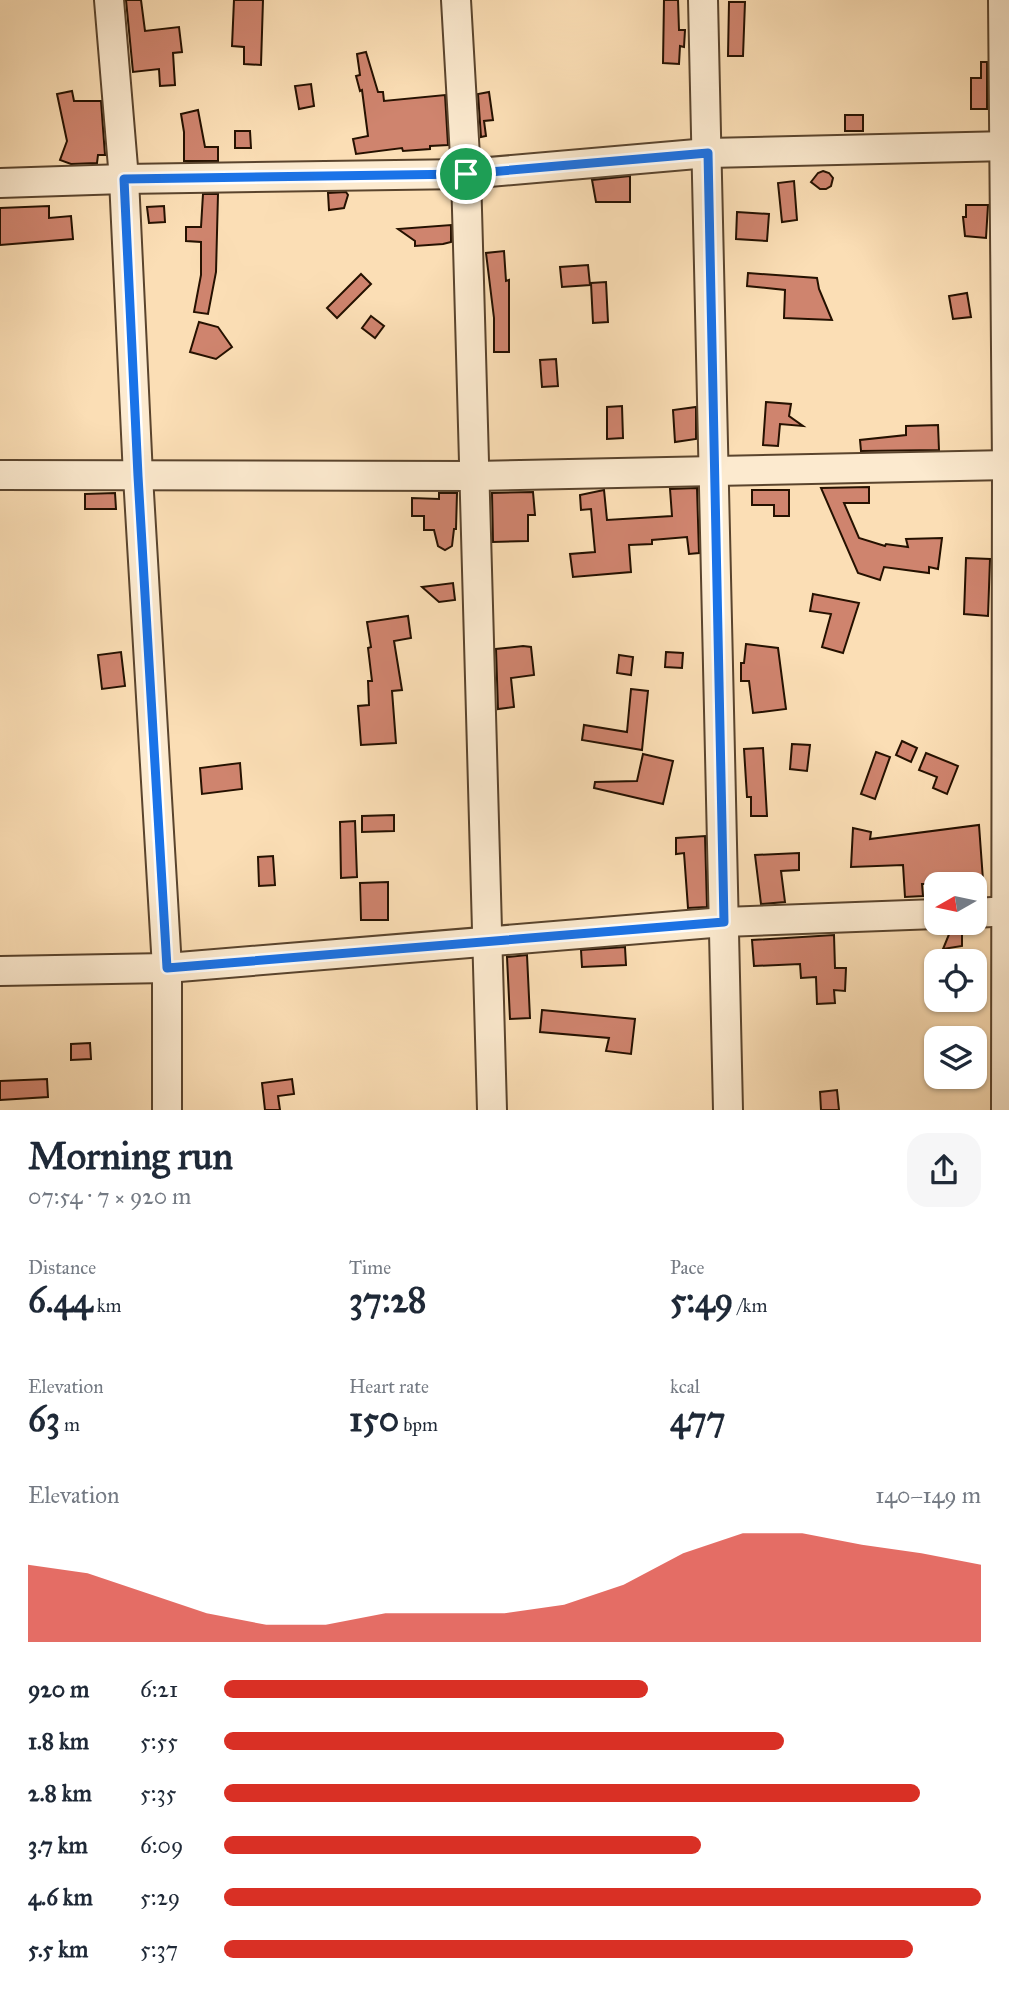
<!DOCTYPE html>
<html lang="en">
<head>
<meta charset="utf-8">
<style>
  body { margin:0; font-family:"IM FELL Great Primer",serif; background:#f6f6f7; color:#1f2937; height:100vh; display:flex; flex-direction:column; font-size:26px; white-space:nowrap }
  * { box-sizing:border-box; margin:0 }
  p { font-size:23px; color:#747a83 }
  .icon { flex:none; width:38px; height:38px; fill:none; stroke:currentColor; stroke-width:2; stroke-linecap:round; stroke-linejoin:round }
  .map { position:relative; height:1110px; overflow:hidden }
  .drawer { display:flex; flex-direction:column; background:#fff; flex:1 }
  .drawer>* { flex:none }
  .needle { width:46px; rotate:261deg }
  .controls { position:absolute; left:924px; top:872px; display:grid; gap:14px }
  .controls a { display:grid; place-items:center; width:63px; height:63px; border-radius:14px; background:#fff; box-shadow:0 2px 5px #0004; font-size:35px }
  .pin { position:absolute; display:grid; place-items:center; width:60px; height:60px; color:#fff; margin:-30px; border:4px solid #fff; border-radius:50%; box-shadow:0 2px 7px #0007 }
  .round { display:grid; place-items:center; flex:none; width:74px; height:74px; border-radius:21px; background:#f6f6f7 }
  .summary { display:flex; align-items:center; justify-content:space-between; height:119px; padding:0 28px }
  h1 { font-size:38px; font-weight:700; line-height:52px }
  .stats { display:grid; grid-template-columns:repeat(3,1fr); gap:10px; height:119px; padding:7px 28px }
  .stats div { display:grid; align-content:center }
  .stats b { font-size:35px; font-weight:700 }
  .stats small { font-size:19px; font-weight:400 }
  .stats p { font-size:19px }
  .chart { height:196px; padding:14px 28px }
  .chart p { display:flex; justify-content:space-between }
  .chart svg { width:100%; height:126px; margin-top:7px; fill:#d93025; opacity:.7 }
  ul { padding:0 28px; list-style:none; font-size:23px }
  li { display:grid; grid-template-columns:112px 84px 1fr; align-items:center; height:52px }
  li i { height:18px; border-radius:9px; background:#d93025 }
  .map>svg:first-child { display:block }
  .building { fill:#cf846e; stroke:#251100; stroke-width:2 }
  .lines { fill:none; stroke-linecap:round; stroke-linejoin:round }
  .minor-casing { stroke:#5a442d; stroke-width:32 }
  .minor { stroke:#fceacf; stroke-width:28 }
  .route-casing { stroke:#fff; stroke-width:14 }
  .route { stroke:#1a73e8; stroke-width:9 }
</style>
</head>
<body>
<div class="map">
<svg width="1009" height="1110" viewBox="0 0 1009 1110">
  <rect width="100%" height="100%" fill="#fbdeb5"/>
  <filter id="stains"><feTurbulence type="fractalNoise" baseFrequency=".00286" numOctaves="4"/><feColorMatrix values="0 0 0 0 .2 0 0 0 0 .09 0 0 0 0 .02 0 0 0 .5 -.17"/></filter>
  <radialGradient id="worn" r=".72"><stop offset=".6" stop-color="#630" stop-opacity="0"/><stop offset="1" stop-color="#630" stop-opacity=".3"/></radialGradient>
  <g class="building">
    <path d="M126,0H141L145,31L179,27L182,52L173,53L175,85L160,86L159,69L133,72Z"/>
    <path d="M234,0H263L261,65L244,64V47L232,46Z"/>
    <path d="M664,0H678L679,30H685L684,47L680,46L679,64L663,63Z"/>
    <path d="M729,2H745L743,56H728Z"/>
    <path d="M366,52L378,92H383L384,101L445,95L448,145L430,146V149L403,151L402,148L356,154L353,139L368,136L362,90L360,91L356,76L360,75L357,54Z"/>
    <path d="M981,62H987V109H971V78H981Z"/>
    <path d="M311,84L314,106L299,109L295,86Z"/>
    <path d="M72,91L74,101H101L105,155H98L97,163L71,164L60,160L67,141L57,94Z"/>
    <path d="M489,92L493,120L484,121L486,136L481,137L478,94Z"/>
    <path d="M198,110L205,147H218V161H184V132L181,114Z"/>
    <rect x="845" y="115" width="18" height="16"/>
    <path d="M235,131H250L251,148H235Z"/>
    <path d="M823,171L829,173L833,178L831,186L826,189H820L811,182L818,173Z"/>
    <path d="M630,176V202H596L592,180Z"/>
    <path d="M794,181L797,220L782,222L778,183Z"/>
    <path d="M346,192L348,195L344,208L329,210L328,193Z"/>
    <path d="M203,194H218L216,272L208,314L194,312L201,275V242L186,241V227H201Z"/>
    <path d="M966,205H988L986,238L965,236L963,217H966Z"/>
    <path d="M49,206V218L71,216L73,239L0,245V208Z"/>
    <path d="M164,206L165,222L149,223L147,207Z"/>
    <path d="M737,212L769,214L767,241L736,239Z"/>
    <path d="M451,225V242L443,244L415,246V241L398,229Z"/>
    <path d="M504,251L506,281L509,280V352H494V318L486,253Z"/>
    <path d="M588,265L590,285L562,287L560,267Z"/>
    <path d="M748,273L817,278L819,289L832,320L784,318L785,290L747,286Z"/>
    <path d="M361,274L371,284L337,318L327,308Z"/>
    <path d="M606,282L608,322L593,323L591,283Z"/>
    <path d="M967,293L971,317L953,319L949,296Z"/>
    <path d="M371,316L384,326L375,338L362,328Z"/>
    <path d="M199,322L218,327L232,347L216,359L190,352Z"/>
    <path d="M556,359L558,386L542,387L540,360Z"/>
    <path d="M766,402L791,404L789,416L803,426L780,424L778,446L763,445Z"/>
    <path d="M622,406L623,438L607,439V407Z"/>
    <path d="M696,407V439L675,442L673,410Z"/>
    <path d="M938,425L939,450L861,451L860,440L906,435V426Z"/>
    <path d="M869,487V503H844L859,538L885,546L886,544L908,547L906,539L942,538L938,569L929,567V573L884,567L880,580L858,573L821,488Z"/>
    <path d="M697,488L699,553L689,554L687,537L652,540V544L629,545L631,572L573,577L570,554L595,552L591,509L581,510L580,495L604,490L607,520L672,516L670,489Z"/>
    <path d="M752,490H789V516H774V505H752Z"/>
    <path d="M533,492L535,515H528V541L493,542L492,493Z"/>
    <path d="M115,493L116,509H85V494Z"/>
    <path d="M439,493H457L456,529H454L452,546L445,550L438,546L434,530H424V516H412V498L439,499Z"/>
    <path d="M966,558L990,559L988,616L964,614Z"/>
    <path d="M453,583L455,600L439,602L422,587Z"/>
    <path d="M813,594L859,603L843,653L822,647L831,614L810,611Z"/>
    <path d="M408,616L411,638L394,641L402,690L392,691L396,743L361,745L358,706L369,705L368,681H372L368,648L371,647L367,622Z"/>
    <path d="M746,644L778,648L786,709L753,713L749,681H741V663H744Z"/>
    <path d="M523,646L531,647L534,675L511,678L514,707L498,709L496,649Z"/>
    <path d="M121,652L125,686L102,689L98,655Z"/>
    <path d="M666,652L683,653L682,668L665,667Z"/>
    <path d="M619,655L633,657L631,675L617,673Z"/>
    <path d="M631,689L648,691L642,750L582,740L584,725L627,732Z"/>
    <path d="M902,741L917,748L911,762L896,755Z"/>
    <path d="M792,744L810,745L807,771L790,769Z"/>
    <path d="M763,748L767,816H751V797H747L744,749Z"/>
    <path d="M876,752L890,757L875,799L861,794Z"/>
    <path d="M926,753L958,766L947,794L933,788L937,777L919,770Z"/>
    <path d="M643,754L673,761L663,804L594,788L595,782L637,781Z"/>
    <path d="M240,763L242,789L202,794L200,768Z"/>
    <path d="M394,815V831L362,832V816Z"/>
    <path d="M355,821L357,877L341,878L340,822Z"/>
    <path d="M979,825L983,880H979L980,884H922L923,896L905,897L903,865L851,867L853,828L871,832L870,839Z"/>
    <path d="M705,836L707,907L688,908L684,853L676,854V838Z"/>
    <path d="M799,853V870L781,871L785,902L761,904L755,855Z"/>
    <path d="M273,856L275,885L259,886L258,857Z"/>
    <path d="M388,882V920H361L360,883Z"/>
    <path d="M954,922L962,923V946L943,949Z"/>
    <path d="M834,935L835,968H846L845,991L834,990L835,1003L817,1004L816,977L801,978L800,964L754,966L752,940Z"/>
    <path d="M625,947L626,965L582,967L581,950Z"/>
    <path d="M527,955L530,1018L510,1019L507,957Z"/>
    <path d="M542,1010L635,1019L631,1054L606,1051L609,1038L540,1032Z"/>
    <path d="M90,1043L91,1059L71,1060V1044Z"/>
    <path d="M47,1079L48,1097L0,1100V1081Z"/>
    <path d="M292,1079L294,1094L278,1096L280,1110H265L262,1083Z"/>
    <path d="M837,1090L839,1110H821L820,1092Z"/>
  </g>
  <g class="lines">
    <g class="minor-casing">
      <g id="minor">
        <path d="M109,0L124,179L138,476L167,968V1110"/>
        <path d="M456,0L466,174L492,1110"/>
        <path d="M703,0L728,1110"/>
        <path d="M1003,0L1007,465L1006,1110"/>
        <path d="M0,183L124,179L466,174L708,153L1009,146"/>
        <path d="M0,475L475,476L1009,465"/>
        <path d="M975,913L1009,911"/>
        <path d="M0,971L167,968L724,922L936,914"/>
      </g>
    </g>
    <use href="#minor" class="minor"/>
  </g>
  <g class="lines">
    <g class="route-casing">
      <path id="route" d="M708,153L724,922L167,968L138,476L124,179L466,174Z"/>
    </g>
    <use href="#route" class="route"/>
  </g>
  <rect width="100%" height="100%" filter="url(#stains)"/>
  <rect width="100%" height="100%" fill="url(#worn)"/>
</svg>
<div class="controls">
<a><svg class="needle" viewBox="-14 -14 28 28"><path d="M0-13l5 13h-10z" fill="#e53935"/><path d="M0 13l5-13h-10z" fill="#747a83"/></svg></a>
<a><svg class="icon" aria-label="locate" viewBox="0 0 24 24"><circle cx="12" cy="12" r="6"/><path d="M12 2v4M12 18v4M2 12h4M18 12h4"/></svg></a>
<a><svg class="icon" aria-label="layers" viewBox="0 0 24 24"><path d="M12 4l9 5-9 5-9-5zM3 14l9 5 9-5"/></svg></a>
</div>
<div class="pin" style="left:466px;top:174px;background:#1e9e55"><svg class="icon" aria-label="arrive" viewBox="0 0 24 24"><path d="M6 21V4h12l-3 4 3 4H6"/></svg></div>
</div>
<section class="drawer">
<div class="summary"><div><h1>Morning run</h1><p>07:54 · 7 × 920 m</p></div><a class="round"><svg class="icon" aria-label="share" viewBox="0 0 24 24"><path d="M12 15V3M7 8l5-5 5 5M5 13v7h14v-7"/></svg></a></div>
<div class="stats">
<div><p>Distance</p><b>6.44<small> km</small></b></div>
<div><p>Time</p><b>37:28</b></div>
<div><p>Pace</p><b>5:49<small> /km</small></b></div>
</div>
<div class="stats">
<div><p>Elevation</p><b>63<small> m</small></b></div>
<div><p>Heart rate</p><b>150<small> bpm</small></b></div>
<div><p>kcal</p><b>477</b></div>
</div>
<div class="chart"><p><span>Elevation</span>140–149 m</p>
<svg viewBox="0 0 160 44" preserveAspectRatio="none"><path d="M0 44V17L10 20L20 27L30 34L40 38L50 38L60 34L70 34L80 34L90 31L100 24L110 13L120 6L130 6L140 10L150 13L160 17V44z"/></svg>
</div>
<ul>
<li><b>920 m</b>6:21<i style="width:56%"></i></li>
<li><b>1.8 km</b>5:55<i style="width:74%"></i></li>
<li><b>2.8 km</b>5:35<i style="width:92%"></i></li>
<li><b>3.7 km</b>6:09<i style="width:63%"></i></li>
<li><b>4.6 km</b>5:29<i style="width:100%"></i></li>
<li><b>5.5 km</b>5:37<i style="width:91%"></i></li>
</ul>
</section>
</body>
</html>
